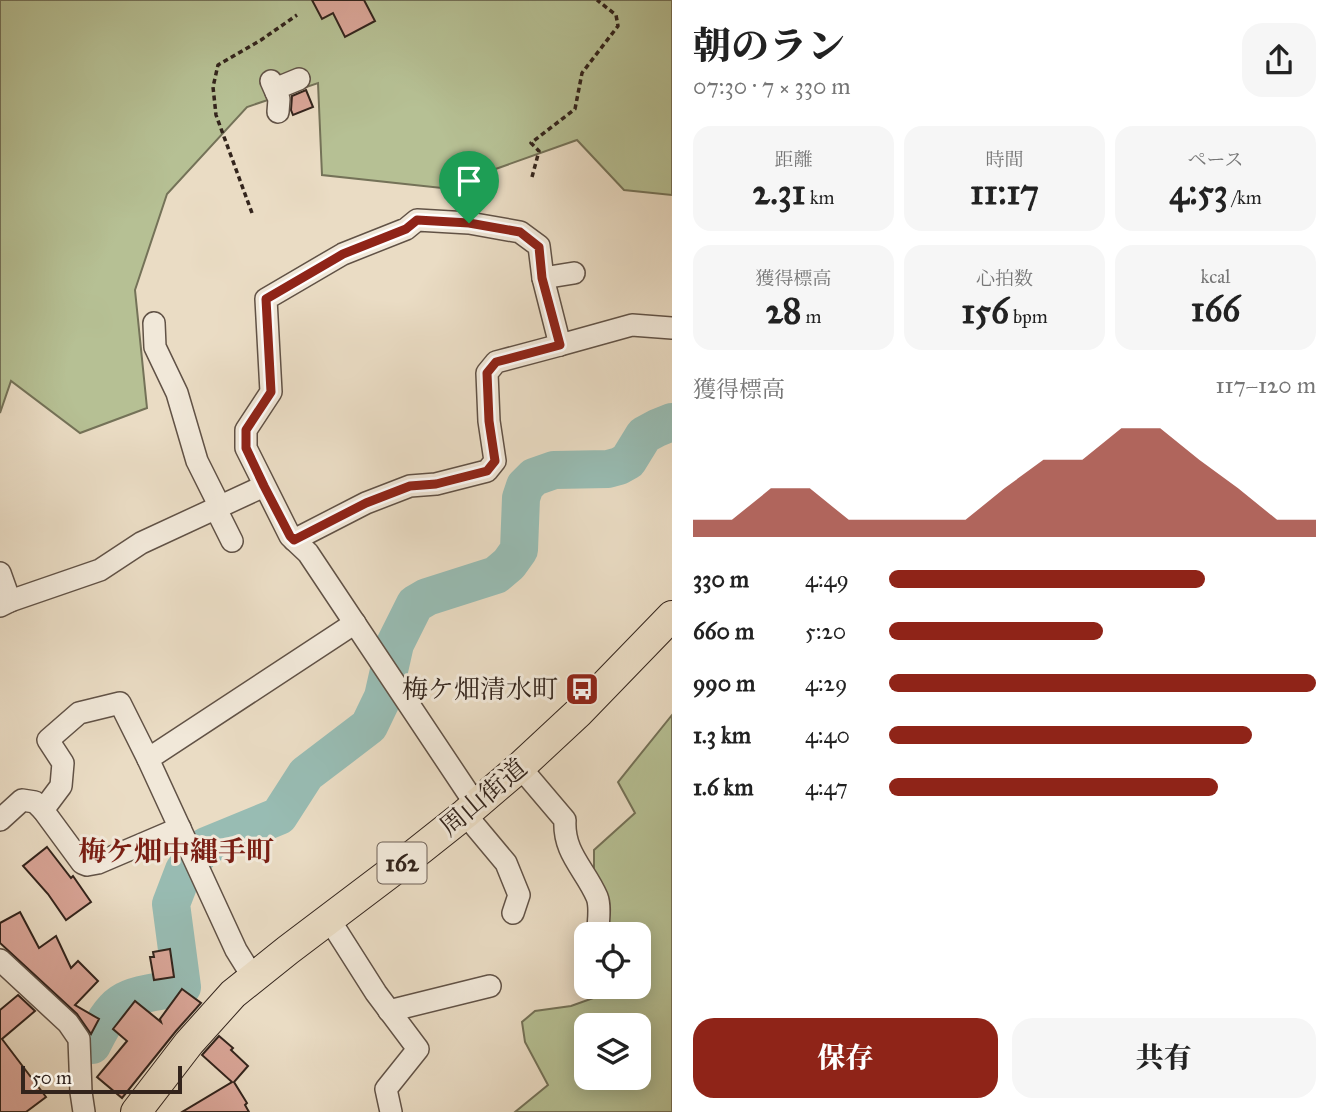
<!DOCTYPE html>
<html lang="ja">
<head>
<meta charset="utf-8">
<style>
  body { margin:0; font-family:"IM FELL Great Primer","Noto Serif JP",serif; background:#f6f6f6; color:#222; height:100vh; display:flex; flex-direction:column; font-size:26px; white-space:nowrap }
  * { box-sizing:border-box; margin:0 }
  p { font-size:23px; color:#767676 }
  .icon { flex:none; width:38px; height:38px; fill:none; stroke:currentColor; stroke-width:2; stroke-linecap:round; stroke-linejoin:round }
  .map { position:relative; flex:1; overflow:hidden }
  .drawer { display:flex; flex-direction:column; background:#fff; width:665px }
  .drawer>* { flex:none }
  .controls { position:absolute; left:574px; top:922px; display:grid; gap:14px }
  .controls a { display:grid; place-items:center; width:77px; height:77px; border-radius:14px; background:#fff; box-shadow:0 4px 18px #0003; font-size:35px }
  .scale { position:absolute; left:21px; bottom:18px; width:161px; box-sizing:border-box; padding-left:7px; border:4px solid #33241c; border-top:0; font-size:19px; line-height:24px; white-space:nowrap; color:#33241c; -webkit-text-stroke:5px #f1e8d9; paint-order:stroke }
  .pin { position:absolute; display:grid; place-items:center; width:60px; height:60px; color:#fff; margin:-72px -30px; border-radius:50% 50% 50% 0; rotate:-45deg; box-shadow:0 0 7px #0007 }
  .pin .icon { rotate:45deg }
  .round { display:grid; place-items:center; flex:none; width:74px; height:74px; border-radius:21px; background:#f6f6f6 }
  .head { display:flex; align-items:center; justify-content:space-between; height:119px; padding:0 21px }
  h1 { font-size:38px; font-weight:800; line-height:52px }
  .metrics { display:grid; grid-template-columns:repeat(3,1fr); gap:10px; height:119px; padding:7px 21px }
  .metrics div { display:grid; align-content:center; border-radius:18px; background:#f6f6f6; text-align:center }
  .metrics b { font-size:35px; font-weight:800 }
  .metrics small { font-size:19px; font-weight:400 }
  .metrics p { font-size:19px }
  .chart { height:196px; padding:14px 21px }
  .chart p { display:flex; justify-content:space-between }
  .chart svg { width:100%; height:126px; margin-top:7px; fill:#8f2418; opacity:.7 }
  .primary-button { display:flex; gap:14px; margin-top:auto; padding:14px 21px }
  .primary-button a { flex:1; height:80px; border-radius:21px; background:#8f2418; color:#fff; font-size:28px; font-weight:800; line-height:80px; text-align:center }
  .primary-button a+a { background:#f6f6f6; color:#222 }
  ul { padding:0 21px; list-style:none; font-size:23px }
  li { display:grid; grid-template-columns:112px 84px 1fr; align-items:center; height:52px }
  li i { height:18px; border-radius:9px; background:#8f2418 }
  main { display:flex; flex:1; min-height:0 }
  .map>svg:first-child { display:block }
  .green { fill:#b6c094; stroke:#747258; stroke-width:2; fill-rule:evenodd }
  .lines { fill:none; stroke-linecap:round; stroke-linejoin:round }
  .river { stroke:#98bcb3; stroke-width:38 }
  .building { fill:#d9a597; stroke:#33241c; stroke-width:2 }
  .minor-casing { stroke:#615246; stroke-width:24 }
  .highway-casing { stroke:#33241c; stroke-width:32 }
  .path { stroke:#33241c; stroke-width:3.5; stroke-dasharray:5 3.5; stroke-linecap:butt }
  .minor { stroke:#f1e8d9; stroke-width:21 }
  .highway { stroke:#eadcc4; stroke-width:30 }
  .route-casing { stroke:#fff; stroke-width:14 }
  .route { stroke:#8f2418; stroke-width:9 }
  .labels { text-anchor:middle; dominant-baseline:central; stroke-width:6; stroke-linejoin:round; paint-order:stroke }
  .shield { fill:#f1e8d9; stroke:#6c5f55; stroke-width:2 }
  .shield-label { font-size:24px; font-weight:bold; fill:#33241c }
  .poi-label { font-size:26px; fill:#33241c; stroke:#f1e8d9; text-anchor:end }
  .street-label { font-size:26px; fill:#33241c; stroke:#f1e8d9 }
  .neighbourhood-label { font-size:28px; font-weight:bold; fill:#7a1f14; stroke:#f1e8d9 }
</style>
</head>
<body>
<main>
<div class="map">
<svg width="672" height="1112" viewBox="0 0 672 1112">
  <rect width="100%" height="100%" fill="#eadcc4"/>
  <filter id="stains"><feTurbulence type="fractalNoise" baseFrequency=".00286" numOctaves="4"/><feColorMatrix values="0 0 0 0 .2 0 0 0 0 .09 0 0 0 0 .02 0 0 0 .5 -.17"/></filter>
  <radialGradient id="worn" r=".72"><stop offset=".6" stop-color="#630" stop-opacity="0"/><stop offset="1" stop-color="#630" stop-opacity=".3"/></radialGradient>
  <g class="green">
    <path d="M0,0H672V195L624,190L577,140L442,188L322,175L318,83L247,107L167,194L135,290L147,408L80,433L11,381L0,413Z"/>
    <path d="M672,715V1112H515L548,1085L525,1042L522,1022L535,1011L571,1006L624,987H639V934H608L594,876V850L635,813L618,782ZM586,1026H639V1078H586Z"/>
  </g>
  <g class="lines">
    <path class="river" d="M92,1045C100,1030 108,1012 121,1003C135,993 165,991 182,987L171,904L184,870L206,846L279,816L306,774L369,726L383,697L395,644L415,604L427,597L496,575L509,564L519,550L521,498L525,486L534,477L554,470L608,469L619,466L628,461L644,435L657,428L672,422"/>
  </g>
  <g class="building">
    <path d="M312,0H364L375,21L345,37L333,13L322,19Z"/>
    <path d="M306,90L313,107L293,115L291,110L292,96Z"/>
    <path d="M47,847L71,878L73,876L91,902L66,920L48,894L23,866Z"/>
    <path d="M20,912L39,948L56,936L71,968L78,961L98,981L75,1005L99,1019L91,1034L77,1014L0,943V923Z"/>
    <path d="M170,949L174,977L154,980L150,957H154L153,952Z"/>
    <path d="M182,989L201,1003L176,1031L122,1098L97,1077L127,1041L113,1029L135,1001L161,1022L160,1019Z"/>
    <path d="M18,995L35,1011L2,1039L46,1097L26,1112H0V1010Z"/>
    <path d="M219,1036L233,1048L231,1050L248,1066L234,1082L247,1103L245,1105L249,1112H182L232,1082L202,1055Z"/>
  </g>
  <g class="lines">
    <g class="minor-casing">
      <g id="minor">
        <path d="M271,81L279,99L278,112"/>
        <path d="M276,92L282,86L299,79"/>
        <path d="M543,278L574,273"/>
        <path d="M154,323L155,347L177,393L197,461L220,507"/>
        <path d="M216,509L232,541"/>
        <path d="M294,540L366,503L410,486L436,484L487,471L495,461L489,421L487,373L496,362L560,345"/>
        <path d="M0,573L10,601"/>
        <path d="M0,606L10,601L100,570L141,543L264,486"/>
        <path d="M148,759L120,703L79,713L48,740L63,763L61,786L43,810L82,863L87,865L98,863L180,828"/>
        <path d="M520,767L565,820C563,853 585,869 597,897C601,907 598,921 598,931"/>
        <path d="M476,805L308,553L290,536L246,448V430L271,392L266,299L343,254L406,229L417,220L469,223L520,232L539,246L543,278L560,345L632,325L672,328"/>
        <path d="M465,814L506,863L519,895L513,913"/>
        <path d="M0,820L22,800L35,802L43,810"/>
        <path d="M329,919L376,993L418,1049L386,1089L391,1112"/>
        <path d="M0,960L68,1023L79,1039L81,1092L84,1112"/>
        <path d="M254,979L236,950L148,759L355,623"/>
        <path d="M389,1011L490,986"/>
      </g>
    </g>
    <g class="highway-casing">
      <path id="highway" d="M136,1112L189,1043L233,994L288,950L407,860L465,814L520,767L578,713L672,616"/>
    </g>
    <g class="path">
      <path d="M532,177L539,151L531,143L575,109L582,73L618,26L616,15L597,0"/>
      <path d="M252,213L216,115L213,87L218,65L261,40L297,15"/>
    </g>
    <use href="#minor" class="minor"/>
    <use href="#highway" class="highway"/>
  </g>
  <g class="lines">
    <g class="route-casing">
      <path id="route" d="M417,220L469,223L520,232L539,247L542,278L560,345L496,362L487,373L489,421L495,461L487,471L436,484L410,486L366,503L294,540L290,536L264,486L246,448V430L271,392L266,299L343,254L406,229Z"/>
    </g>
    <use href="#route" class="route"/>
  </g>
  <defs>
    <g id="bus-square" transform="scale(1.75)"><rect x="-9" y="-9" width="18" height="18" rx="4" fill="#8f2418" stroke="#f1e8d9"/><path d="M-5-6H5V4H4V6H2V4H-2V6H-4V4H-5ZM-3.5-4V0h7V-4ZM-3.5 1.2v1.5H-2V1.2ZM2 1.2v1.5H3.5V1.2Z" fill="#fff"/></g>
  </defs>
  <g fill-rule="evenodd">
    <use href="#bus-square" x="582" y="689"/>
  </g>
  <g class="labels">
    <rect class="shield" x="377.5" y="842.5" width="49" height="41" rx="5"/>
    <g class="shield-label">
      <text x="402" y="863">162</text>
    </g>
    <g class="poi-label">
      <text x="558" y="689">梅ケ畑清水町</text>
    </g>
    <g class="street-label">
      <text transform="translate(483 797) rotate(-40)">周山街道</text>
    </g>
    <g class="neighbourhood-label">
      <text x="176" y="851">梅ケ畑中縄手町</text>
    </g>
  </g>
  <rect width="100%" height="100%" filter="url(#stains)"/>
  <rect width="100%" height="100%" fill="url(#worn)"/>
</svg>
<div class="controls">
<a><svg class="icon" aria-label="locate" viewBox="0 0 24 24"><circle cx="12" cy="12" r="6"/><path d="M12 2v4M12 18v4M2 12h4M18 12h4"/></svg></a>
<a><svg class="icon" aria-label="layers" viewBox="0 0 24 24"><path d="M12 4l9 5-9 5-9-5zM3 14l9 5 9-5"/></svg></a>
</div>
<div class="scale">50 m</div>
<div class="pin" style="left:469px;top:223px;background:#1e9e55"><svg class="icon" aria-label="arrive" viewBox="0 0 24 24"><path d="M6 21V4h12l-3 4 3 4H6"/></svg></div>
</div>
<section class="drawer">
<div class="head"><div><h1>朝のラン</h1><p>07:30 · 7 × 330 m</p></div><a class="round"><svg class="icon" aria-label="share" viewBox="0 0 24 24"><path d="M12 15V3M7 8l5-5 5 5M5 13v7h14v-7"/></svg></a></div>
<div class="metrics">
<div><p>距離</p><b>2.31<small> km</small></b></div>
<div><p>時間</p><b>11:17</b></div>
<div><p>ペース</p><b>4:53<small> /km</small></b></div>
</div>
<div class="metrics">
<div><p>獲得標高</p><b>28<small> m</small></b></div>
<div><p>心拍数</p><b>156<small> bpm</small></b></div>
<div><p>kcal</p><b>166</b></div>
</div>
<div class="chart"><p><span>獲得標高</span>117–120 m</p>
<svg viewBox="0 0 160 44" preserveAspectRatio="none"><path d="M0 44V38L10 38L20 27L30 27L40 38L50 38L60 38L70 38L80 27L90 17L100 17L110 6L120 6L130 17L140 27L150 38L160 38V44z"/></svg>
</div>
<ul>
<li><b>330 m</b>4:49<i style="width:74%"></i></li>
<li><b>660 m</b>5:20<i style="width:50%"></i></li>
<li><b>990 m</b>4:29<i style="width:100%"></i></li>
<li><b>1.3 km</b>4:40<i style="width:85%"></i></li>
<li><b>1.6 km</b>4:47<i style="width:77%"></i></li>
</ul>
<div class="primary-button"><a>保存</a><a>共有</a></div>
</section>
</main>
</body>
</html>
